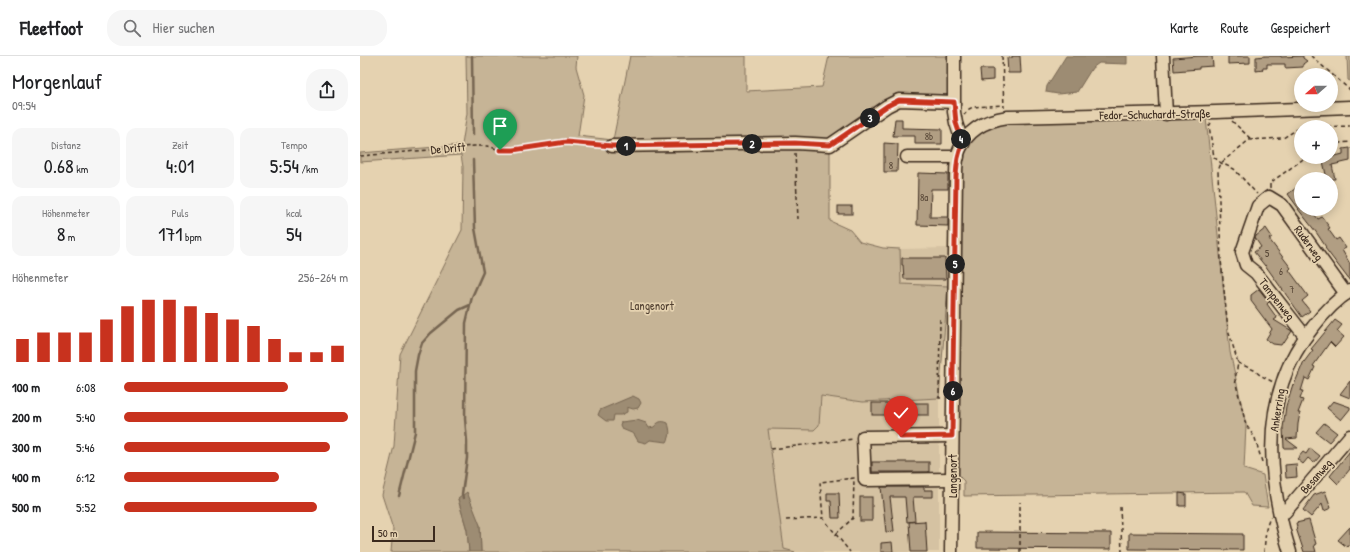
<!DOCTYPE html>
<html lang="de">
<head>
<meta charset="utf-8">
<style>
  body { margin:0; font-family:"Patrick Hand",sans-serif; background:#f6f6f6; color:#202124; height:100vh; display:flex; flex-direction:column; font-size:15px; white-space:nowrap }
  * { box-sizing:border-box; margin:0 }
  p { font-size:13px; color:#757577 }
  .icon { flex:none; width:22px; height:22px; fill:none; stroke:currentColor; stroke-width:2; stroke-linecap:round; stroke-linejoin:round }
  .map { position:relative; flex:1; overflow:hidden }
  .drawer { display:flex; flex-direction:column; background:#fff; width:360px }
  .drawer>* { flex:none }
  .needle { width:26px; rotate:249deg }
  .fabs { position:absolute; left:934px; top:12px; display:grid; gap:8px }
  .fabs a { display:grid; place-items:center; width:44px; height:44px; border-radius:50%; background:#fff; box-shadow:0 2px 10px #0003; font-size:20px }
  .scale { position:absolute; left:12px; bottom:10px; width:63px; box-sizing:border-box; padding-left:4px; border:2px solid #3b2a1e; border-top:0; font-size:11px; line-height:14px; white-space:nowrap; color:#3b2a1e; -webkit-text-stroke:3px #e5d2b0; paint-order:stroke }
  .pin { position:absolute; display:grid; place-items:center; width:34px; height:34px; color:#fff; margin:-41px -17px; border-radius:50% 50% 50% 0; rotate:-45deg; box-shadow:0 0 4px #0007 }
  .pin .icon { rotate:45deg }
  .km { position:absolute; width:20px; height:20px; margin:-10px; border-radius:50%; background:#222; color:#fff; font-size:11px; line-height:20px; text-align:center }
  .round { display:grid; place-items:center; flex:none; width:42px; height:42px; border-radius:16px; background:#f6f6f6 }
  .headline { display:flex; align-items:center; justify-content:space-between; height:68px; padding:0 12px }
  h1 { font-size:22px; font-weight:600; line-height:30px }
  .figures { display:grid; grid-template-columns:repeat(3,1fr); gap:6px; height:68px; padding:4px 12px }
  .figures div { display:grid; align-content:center; border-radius:10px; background:#f6f6f6; text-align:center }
  .figures b { font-size:20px; font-weight:600 }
  .figures small { font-size:11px; font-weight:400 }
  .figures p { font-size:11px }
  .chart { height:112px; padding:8px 12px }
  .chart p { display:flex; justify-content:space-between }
  .chart svg { width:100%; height:72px; margin-top:4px; stroke:#c8321e; stroke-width:6 }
  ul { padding:0 12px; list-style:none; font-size:13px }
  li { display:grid; grid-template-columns:64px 48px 1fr; align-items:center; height:30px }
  li i { height:10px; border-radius:5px; background:#c8321e }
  header { display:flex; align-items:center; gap:24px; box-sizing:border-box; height:56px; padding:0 20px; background:#fff; border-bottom:1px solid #e0e0e0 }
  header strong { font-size:19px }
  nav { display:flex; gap:22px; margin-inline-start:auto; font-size:14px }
  .search { width:280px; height:36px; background:#f6f6f6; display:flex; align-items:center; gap:10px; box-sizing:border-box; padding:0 14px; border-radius:16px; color:#757577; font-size:15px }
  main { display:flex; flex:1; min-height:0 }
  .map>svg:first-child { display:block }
  .built { fill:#d5c2a2 }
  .green { fill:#c6b496; stroke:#806f5a }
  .water { fill:#9d8c73; stroke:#766551 }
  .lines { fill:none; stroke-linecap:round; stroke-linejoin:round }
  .stream { stroke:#766551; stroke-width:2.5 }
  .building { fill:#b19e83; stroke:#3b2a1e }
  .minor-casing { stroke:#3b2a1e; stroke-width:15 }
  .path { stroke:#3b2a1e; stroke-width:1.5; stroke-dasharray:4 3; stroke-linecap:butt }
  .minor { stroke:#e5d2b0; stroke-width:12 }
  .route-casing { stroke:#fff; stroke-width:8 }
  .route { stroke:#c8321e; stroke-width:5 }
  .labels { text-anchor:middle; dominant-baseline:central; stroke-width:3.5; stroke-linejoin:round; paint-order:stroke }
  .number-label { font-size:10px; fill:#584737 }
  .street-label { font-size:12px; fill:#3b2a1e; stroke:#e5d2b0 }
  .park-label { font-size:12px; fill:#503f30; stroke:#e5d2b0 }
</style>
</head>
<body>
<header>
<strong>Fleetfoot</strong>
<div class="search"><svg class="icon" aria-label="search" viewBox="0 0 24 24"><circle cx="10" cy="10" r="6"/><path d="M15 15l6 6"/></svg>Hier suchen</div>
<nav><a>Karte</a><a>Route</a><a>Gespeichert</a></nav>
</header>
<main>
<section class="drawer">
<div class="headline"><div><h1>Morgenlauf</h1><p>09:54</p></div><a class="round"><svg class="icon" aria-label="share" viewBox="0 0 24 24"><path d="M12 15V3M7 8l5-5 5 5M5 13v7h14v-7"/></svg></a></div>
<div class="figures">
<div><p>Distanz</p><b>0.68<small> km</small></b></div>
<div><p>Zeit</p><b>4:01</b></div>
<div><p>Tempo</p><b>5:54<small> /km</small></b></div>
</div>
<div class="figures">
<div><p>Höhenmeter</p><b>8<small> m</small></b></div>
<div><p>Puls</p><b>171<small> bpm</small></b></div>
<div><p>kcal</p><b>54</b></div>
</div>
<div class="chart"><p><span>Höhenmeter</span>256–264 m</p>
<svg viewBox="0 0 160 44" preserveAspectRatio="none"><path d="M5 44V30M15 44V26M25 44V26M35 44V26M45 44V18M55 44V10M65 44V6M75 44V6M85 44V10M95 44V14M105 44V18M115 44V22M125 44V30M135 44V38M145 44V38M155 44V34"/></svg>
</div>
<ul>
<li><b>100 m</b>6:08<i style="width:73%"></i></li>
<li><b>200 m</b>5:40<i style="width:100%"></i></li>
<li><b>300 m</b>5:46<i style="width:92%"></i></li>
<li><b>400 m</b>6:12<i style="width:69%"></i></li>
<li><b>500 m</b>5:52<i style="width:86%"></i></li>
</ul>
</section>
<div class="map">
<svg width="990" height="496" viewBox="0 0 990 496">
  <rect width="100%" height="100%" fill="#e5d2b0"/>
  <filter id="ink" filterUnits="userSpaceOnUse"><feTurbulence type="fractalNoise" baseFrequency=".025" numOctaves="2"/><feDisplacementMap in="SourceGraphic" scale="8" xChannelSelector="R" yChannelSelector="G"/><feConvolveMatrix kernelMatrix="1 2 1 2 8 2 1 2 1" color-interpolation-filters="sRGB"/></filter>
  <g filter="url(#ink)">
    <g class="built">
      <path d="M589,192L588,230L541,228L540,193Z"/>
      <path d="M461,340L503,346L579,342V496H435L424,494L408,372L454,374L459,369Z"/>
    </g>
    <g class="green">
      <path d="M106,0H217L216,11L224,39L218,80L253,84L270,0H386V35L462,31L469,0H597V48L541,47L470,89V165L490,174L500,186L523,192L540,193L541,228L588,230L579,342L503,346L461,340L459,369L454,374L408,373L424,493L435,496H121L120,469L98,443L107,474L109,496H31L33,473L22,439L34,390L40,298L102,174L103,111L101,99L0,106V97L102,89L107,57Z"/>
      <path d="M987,0H990V25L988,24Z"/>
      <path d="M846,62L870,296L886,369L884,413L903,419L908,451L892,450L884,436L604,440V425L598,419L601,105C611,79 617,75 644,67Z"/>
    </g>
    <g class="water">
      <path d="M706,0H767V8L739,7L732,12L717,36L698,38L686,36L687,30Z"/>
      <path d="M273,340L279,343L281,347L278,352L273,353L267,351V356L261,359H254L253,365H246L238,359L240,354Z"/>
      <path d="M277,364L286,367L289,372L294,371C298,366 301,364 308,367C310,374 311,379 307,386L290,384L286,387L278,385L274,378L262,373L260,369L261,366Z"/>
      <path d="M107,436L120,469L121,496H109L107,474L98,443Z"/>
    </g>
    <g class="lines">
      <g class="stream">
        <path d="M112,0L113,79"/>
        <path d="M39,440L55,376V315L58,299L62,287L71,277L99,254L110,249L112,241L123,216L115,172L113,104"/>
        <path d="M103,442L102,438L107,402V385L105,363L106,267L110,250"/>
      </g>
    </g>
    <g class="building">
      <path d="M652,0H660L661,17H648L647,2H652Z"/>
      <path d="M838,0H852L853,10L839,11V13L814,15L813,2Z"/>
      <path d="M868,0H890V7L868,8Z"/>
      <path d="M906,0H921V1L943,0V2L947,5L943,8V11L925,12V8H907V12H902L903,14L896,15V1Z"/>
      <path d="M620,13H633V24L621,25Z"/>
      <path d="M535,63H542V72H544L582,73V88H555V80H533Z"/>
      <path d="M524,87L538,88L537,116H524Z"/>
      <path d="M990,92V105L972,109L975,123H967L962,101H971L983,98V93Z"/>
      <path d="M558,117L588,118V133H571L570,161H588V170L557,169Z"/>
      <path d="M936,132L938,136H941V153H950L958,163L962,161L970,172L968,173L976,184L979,182L986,192L982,194L990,208V225L965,192L966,191L956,176L938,153H939L928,138Z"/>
      <rect x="478" y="150" width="14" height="8"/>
      <path d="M906,172L912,181L909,183L931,212L929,214L948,240L942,245L950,255L942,261L905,209V210L894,196L901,191L895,182L896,180Z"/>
      <path d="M542,202H585L586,223H544L543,209H542Z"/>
      <path d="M899,233L909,246L907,248L917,262L914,264L932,275L924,287L923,286L921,289L913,288L906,283L912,273L891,245V239Z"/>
      <path d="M975,264L982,269L977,275L984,281L975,291L970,286L953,310L955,311L949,324L945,322L941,335H943L940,343L943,344L938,357H940L938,368L937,382L926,383L938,392H924L923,372L926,350L933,328L934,329L944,305V306L953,294L951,293Z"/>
      <path d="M990,325V342L980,338Z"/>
      <path d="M973,345L990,351V353L981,364L967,352Z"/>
      <rect x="512" y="347" width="57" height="12"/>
      <path d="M964,367L977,377L969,386L956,376Z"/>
      <path d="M950,392L960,400L954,407L948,402L943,408L937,403L943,396L946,398Z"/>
      <path d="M990,395V413L978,428L970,420Z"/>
      <rect x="512" y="406" width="57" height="10"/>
      <path d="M936,408L937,421L926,422L925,409Z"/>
      <path d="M521,431H564V434H573V441H553L555,465L547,466L545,441H530L534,475L526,476Z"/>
      <path d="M965,435L971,452L964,455L962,448L951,461L943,454L954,439Z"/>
      <path d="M467,437H479L480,462H472L471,445H467Z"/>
      <path d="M819,437L826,438V450H819Z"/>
      <rect x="500" y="441" width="12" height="24"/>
      <path d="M949,464L956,488L954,489L956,496H944L936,472L937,471L936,467Z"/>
      <path d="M565,465L567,496H551L549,466Z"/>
      <path d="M990,471V487L987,491L978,484Z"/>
      <path d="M617,476L751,477V493L617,492Z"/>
      <path d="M769,477L883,478V494L769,493Z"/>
      <path d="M532,486L533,496H521V487Z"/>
    </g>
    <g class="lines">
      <g class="minor-casing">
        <g id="minor">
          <path d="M594,0V56L596,67L603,88"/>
          <path d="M803,0L806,58"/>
          <path d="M252,90L435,87L470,89L527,50L539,44L594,46"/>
          <path d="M547,101H598"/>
          <path d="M945,280L896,217L886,209L882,196L898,150L909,141L922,149L986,238"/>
          <path d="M592,423L505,424L503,381L592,380"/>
          <path d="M920,458L925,456L990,380"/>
          <path d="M591,496L596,120C596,112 596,103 599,95C607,73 627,64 648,61L856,56L990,51"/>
          <path d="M930,496C906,420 900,336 953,271C963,258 976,244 990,235"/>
        </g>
      </g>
      <g class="path">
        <path d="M642,0L644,52"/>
        <path d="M951,0L990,34"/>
        <path d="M604,59L609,53L613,51L643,49"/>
        <path d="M872,65L892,84"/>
        <path d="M851,67L849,70L854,101L861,107L874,113L897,138"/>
        <path d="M953,71L990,70"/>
        <path d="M971,90L980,87L990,86"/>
        <path d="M435,97L438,163"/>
        <path d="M0,100L114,90H128L140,94H153L206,86L242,89"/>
        <path d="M910,132V127L946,101"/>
        <path d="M580,263L579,342H583"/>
        <path d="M878,307L894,314L900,319L913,326"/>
        <path d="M411,393L493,383"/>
        <path d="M902,406L895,382L886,369L875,324L878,307L868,273L861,204L858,115L861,107L889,84L923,82L941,71"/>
        <path d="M760,451L762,496"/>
        <path d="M426,464L463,462"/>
        <path d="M476,478L493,462L494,422L460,426L463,462L490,496"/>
        <path d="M660,496V446"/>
        <path d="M904,496L906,473L910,461"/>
      </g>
      <use href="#minor" class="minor"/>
    </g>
  </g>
  <g class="lines" filter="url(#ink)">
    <g class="route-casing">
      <path id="route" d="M140,94H153L206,86L252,90L435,87L470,89L527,50L539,44L594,46L596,67L603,88C597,99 597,109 596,120L592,380L541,381"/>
    </g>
    <use href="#route" class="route"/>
  </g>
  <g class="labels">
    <g class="number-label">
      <text x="569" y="80">8b</text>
      <text x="531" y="109">8</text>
      <text x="564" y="141">8a</text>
      <text x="907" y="197">5</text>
      <text x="921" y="215">6</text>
      <text x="932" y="233">7</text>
    </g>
    <g class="street-label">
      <text transform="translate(795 58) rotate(-1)">Fedor-Schuchardt-Straße</text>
      <text transform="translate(88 92) rotate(-5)">De Drift</text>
      <text transform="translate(949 187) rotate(54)">Ruderweg</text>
      <text transform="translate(917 243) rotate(52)">Tampenweg</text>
      <text transform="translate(917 354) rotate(-81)">Ankerring</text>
      <text transform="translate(592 420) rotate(-90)">Langenort</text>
      <text transform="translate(956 420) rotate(-49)">Besanweg</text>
    </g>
    <g class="park-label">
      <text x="292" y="249">Langenort</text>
    </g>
  </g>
</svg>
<div class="fabs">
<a><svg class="needle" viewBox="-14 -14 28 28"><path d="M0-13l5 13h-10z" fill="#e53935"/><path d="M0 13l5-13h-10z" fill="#757577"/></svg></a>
<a>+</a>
<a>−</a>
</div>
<div class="scale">50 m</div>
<div class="pin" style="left:140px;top:94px;background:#1e9e55"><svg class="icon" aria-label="arrive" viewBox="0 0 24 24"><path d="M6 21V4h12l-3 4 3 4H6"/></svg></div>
<div class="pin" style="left:541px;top:381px;background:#d93025"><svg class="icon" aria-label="check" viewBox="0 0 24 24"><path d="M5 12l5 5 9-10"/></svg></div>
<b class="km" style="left:266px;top:90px">1</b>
<b class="km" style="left:392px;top:88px">2</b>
<b class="km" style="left:510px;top:62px">3</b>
<b class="km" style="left:601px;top:83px">4</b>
<b class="km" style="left:595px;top:208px">5</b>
<b class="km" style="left:593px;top:335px">6</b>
</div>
</main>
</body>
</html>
